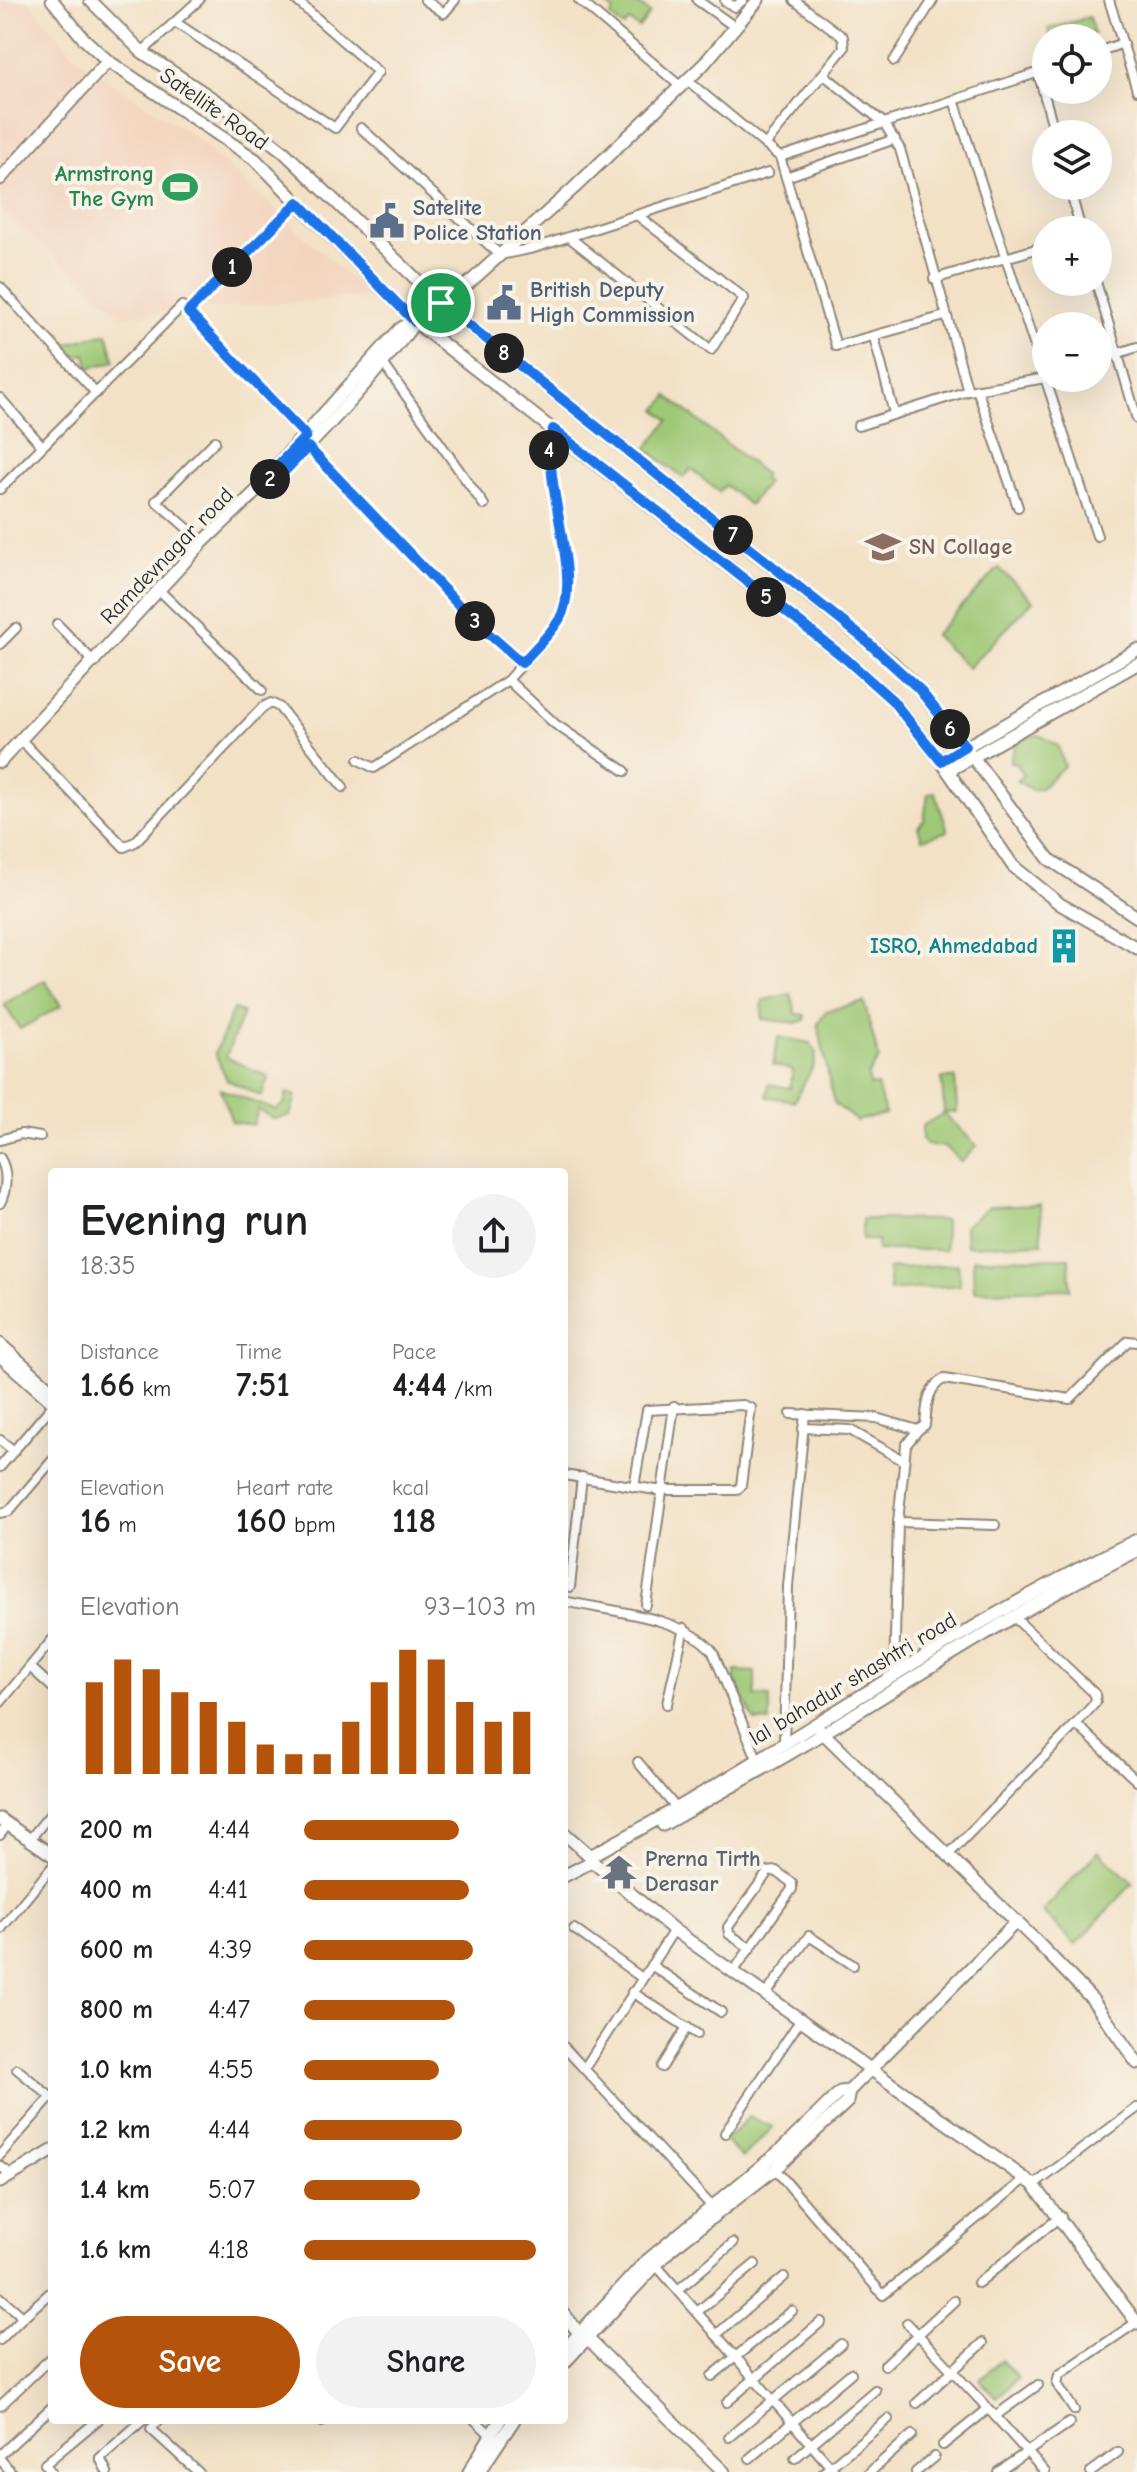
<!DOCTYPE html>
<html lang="en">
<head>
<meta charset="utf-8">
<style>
  body { margin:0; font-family:"Comic Neue",sans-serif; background:#f2f2f2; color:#202124; height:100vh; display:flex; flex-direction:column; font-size:30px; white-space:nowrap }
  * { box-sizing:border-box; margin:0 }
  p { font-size:26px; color:#757577 }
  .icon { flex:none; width:44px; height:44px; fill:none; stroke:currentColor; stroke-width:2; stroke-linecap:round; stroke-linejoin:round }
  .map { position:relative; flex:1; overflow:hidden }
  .panel { position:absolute; left:48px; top:1168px; width:520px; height:1256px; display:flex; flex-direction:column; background:#fff; border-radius:8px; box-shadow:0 8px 32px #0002 }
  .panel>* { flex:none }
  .buttons { position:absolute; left:1032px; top:24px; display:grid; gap:16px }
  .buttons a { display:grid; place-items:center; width:80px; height:80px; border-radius:50%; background:#fff; box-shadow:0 8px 32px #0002; font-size:40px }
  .pin { position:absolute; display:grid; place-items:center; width:68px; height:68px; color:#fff; margin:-34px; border:4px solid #fff; border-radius:50%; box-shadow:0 2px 8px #0007 }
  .km { position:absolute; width:40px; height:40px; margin:-20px; border-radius:50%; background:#222; color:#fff; font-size:22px; line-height:40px; text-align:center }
  .round { display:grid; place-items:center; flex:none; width:84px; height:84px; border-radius:42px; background:#f2f2f2 }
  .headline { display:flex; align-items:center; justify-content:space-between; height:136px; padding:0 32px }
  h1 { font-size:44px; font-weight:600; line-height:60px }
  .stats { display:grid; grid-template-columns:repeat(3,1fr); gap:12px; height:136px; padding:8px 32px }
  .stats div { display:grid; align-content:center }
  .stats b { font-size:34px; font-weight:600 }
  .stats small { font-size:22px; font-weight:400 }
  .stats p { font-size:22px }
  .chart { height:224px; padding:16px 32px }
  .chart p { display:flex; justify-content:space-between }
  .chart svg { width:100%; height:144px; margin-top:8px; stroke:#b45309; stroke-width:6 }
  .cta { display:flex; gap:16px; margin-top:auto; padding:16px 32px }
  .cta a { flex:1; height:92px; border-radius:48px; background:#b45309; color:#fff; font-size:32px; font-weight:600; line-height:92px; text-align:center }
  .cta a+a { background:#f2f2f2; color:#202124 }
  ul { padding:0 32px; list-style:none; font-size:26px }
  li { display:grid; grid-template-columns:128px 96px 1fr; align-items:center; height:60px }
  li i { height:20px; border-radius:10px; background:#b45309 }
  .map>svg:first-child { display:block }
  .built { fill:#f3d4be }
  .green { fill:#9ec875; stroke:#647a50; stroke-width:2 }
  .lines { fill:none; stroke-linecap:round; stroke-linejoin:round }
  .street-casing { stroke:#8f8678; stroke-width:12 }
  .secondary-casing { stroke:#8f8678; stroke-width:15 }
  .street { stroke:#fff; stroke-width:8 }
  .secondary { stroke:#fff; stroke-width:11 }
  .route-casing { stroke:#fff; stroke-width:16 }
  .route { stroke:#1a73e8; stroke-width:10 }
  .labels { text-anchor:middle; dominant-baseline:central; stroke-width:8; stroke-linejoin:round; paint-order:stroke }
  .street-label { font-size:22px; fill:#2b2b2b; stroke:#f7f3e8 }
  .leisure-label { font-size:22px; font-weight:bold; fill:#27864d; stroke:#f7f3e8; text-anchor:end }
  .service-label { font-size:22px; font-weight:bold; fill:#4e5e75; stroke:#f7f3e8; text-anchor:start }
  .education-label { font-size:22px; font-weight:bold; fill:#785e54; stroke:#f7f3e8; text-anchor:start }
  .culture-label { font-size:22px; font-weight:bold; fill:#0d838f; stroke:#f7f3e8; text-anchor:end }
  .worship-label { font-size:22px; font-weight:bold; fill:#5b616d; stroke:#f7f3e8; text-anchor:start }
</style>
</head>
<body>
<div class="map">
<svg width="1137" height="2472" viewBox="0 0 1137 2472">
  <rect width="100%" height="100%" fill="#f7f3e8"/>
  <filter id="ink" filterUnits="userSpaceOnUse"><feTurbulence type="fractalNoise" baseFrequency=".0125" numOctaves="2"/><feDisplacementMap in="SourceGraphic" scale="16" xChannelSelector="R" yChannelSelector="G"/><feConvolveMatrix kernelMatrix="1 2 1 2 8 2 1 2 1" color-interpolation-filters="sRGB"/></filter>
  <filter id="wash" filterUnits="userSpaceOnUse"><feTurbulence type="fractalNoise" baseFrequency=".006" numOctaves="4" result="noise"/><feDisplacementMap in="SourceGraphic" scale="32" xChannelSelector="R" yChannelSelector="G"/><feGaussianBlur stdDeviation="1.8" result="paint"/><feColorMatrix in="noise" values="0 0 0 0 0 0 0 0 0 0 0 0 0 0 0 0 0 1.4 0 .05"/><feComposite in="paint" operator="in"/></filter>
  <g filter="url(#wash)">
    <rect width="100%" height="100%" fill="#f3e1c6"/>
    <path class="built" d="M0,0H27L82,63L195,137L370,296L123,316L0,209Z"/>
    <g class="green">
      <path d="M612,0H632L650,13L639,28L629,21L624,27L610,17L614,11L608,6Z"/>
      <path d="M1089,17L1094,34L1051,38L1048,29Z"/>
      <path d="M107,333L115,361L89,368L86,354L67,358L64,345Z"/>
      <path d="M668,396L765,475L762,479L767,483L749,505L725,485L719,492L691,469L683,478L646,449L669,420L657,410Z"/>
      <path d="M999,568L1033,601L968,668L934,635Z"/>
      <path d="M1040,735L1058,746L1064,766L1041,788L1032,790L1017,781L1023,775L1014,762H1010C1013,744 1021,736 1040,735Z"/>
      <path d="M935,792L948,831L922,839L918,827L924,820L928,794Z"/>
      <path d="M45,980L61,1006L20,1029L4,1004Z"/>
      <path d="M791,994L796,1014L805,1015V1020L796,1023L762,1019L763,1000Z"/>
      <path d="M864,1002L879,1059L868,1075L870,1086L877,1085L885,1114L856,1121L834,1103L818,1024L826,1011Z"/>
      <path d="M233,1009L243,1013L226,1057L269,1077L261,1096L227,1080L215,1053Z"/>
      <path d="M778,1037L810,1043L816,1052L814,1065L794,1101L767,1097L769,1084L790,1088L793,1070L773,1065Z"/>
      <path d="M942,1078H955L957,1112L944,1113L977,1146L961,1162L946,1147L926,1145L922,1140V1126L944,1113Z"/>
      <path d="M220,1089L275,1110L284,1104L287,1093L296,1096L290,1116L274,1119L258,1110L253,1125L232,1122Z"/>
      <path d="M1040,1205L1042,1243L966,1246L965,1225L989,1207Z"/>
      <path d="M862,1219L945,1220V1250H877V1240H862Z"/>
      <path d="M1069,1258L1070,1289L974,1291L973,1259Z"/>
      <path d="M958,1264L960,1285L890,1291L888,1269Z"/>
      <path d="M735,1671L755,1672V1696L770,1697V1722L755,1721L735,1682Z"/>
      <path d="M1098,1851L1133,1883L1075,1945L1042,1912Z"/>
      <path d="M749,2117L773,2127L742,2158L725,2141Z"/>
      <path d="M1001,2360L1018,2378L997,2398L980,2380Z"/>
    </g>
  </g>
  <g filter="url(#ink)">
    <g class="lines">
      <g class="street-casing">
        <g id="street">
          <path d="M425,0L444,13L455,0"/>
          <path d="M579,0L680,86"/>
          <path d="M697,0L735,27"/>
          <path d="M1109,0L1137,90"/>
          <path d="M725,1L735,7L743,0"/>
          <path d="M175,22L335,128L378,72L296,0"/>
          <path d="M142,52L199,0"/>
          <path d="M1098,52L1123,43"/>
          <path d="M894,61L933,0"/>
          <path d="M1038,72L1055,134"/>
          <path d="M823,74L884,123L900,149L968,391L1046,378"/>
          <path d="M687,80L780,157L836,346L945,316"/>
          <path d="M954,100L1097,536"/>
          <path d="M361,128L500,255L534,248L768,173"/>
          <path d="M765,145L844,48L843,37L794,0"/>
          <path d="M780,157L1046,70"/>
          <path d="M786,177L895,139"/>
          <path d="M1069,186L1081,230"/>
          <path d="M569,237L711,350L744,298L637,215"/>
          <path d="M934,279L1046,246"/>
          <path d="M1096,282L1137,419"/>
          <path d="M0,287L96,393"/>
          <path d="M188,312L298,202"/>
          <path d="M874,337L894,413"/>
          <path d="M1098,360L1137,347"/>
          <path d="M382,362L484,505"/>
          <path d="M977,389L1018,507"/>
          <path d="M0,398L42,446"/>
          <path d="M858,426L968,391"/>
          <path d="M553,429C539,485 585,572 560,618C548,641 524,661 508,680L555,724L625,771"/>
          <path d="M308,447L473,620L522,663"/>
          <path d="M0,489L182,306L306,436"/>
          <path d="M203,542L156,501L215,441"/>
          <path d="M159,590L262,690"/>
          <path d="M57,624L95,663"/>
          <path d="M0,644L16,628"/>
          <path d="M21,740L124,847L135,842L263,707L271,703L279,707L343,787"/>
          <path d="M359,760L374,768L508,680"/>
          <path d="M0,1140L21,1134L40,1137"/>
          <path d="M0,1158C8,1171 7,1190 0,1203"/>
          <path d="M791,1414L876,1418L918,1430L925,1425C927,1408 926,1388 944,1379L1070,1399L1128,1341L1137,1342"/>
          <path d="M803,1428L850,1430L904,1461"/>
          <path d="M918,1430L906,1445L898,1522L995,1525"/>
          <path d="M0,1440L14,1451"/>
          <path d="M0,1467L52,1406"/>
          <path d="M564,1475L656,1490H737L741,1486L751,1408L743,1405L647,1410L634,1487"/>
          <path d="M0,1513L9,1511L52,1461"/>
          <path d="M570,1587L582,1477"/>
          <path d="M564,1601C607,1611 685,1616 713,1652L758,1761"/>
          <path d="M646,1605L674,1406"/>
          <path d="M1014,1617L1095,1694L1096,1702L1076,1724"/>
          <path d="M30,1667L52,1687"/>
          <path d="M894,1677L898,1522"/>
          <path d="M0,1703L52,1640"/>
          <path d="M667,1704L684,1628"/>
          <path d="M784,1745L788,1586L805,1414"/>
          <path d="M638,1762L676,1808"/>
          <path d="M0,1835L8,1824"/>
          <path d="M30,1839L52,1812"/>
          <path d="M949,1854L1076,1724L1137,1781"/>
          <path d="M574,1929L642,1978"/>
          <path d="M0,1930L52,1867"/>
          <path d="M651,1965L721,2012"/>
          <path d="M733,1972L792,1889V1883L776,1871L768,1872L728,1927L729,1934L750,1948"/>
          <path d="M632,1992L697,2034"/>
          <path d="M766,1994L809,1936L853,1965"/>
          <path d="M564,2047L716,2211"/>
          <path d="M662,2067L687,2027"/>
          <path d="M17,2069L52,2098"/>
          <path d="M584,2069L674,1930"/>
          <path d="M725,2133L801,2019"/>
          <path d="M0,2155L51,2097"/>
          <path d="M0,2166L12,2175"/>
          <path d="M775,2169L883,2295L1025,2179"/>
          <path d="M1034,2185L1137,2108"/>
          <path d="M656,2265L835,2472"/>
          <path d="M978,2283L1061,2216"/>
          <path d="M678,2290L733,2243"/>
          <path d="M0,2297L23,2317L52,2291"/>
          <path d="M697,2312L755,2264"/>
          <path d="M907,2323L995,2416"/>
          <path d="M716,2335L784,2277"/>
          <path d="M0,2340L23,2317"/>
          <path d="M885,2365L954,2301"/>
          <path d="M712,2376L792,2311"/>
          <path d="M1038,2385L995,2416L1045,2472"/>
          <path d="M727,2402L821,2322"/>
          <path d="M917,2403L983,2343"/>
          <path d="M0,2406L52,2357"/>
          <path d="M1074,2410L1057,2384L1059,2375L1137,2322"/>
          <path d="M159,2420L151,2429L198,2472"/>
          <path d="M475,2420L494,2438"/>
          <path d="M322,2422L324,2420"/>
          <path d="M729,2437L841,2344"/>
          <path d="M943,2445L988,2409"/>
          <path d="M0,2455L52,2407"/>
          <path d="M750,2458L851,2373"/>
          <path d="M795,2458L875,2390"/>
          <path d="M0,2459L11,2472"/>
          <path d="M51,2472L45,2464L98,2420"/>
          <path d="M107,2472L100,2458L143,2420"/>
          <path d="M824,2472L888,2419"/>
          <path d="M870,2472L912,2435"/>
          <path d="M916,2472L934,2457"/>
          <path d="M998,2472L1069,2423"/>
          <path d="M1091,2472L1118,2452"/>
        </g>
      </g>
      <g class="secondary-casing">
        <g id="secondary">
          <path d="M52,0L84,39L108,61L256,160L415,322L846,659L892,700L941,761L1013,866L1060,904L1137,948"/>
          <path d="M90,0L142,52L236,114L284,152L441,303L891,661L918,688L972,756L1049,859L1137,917"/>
          <path d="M0,179L108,61"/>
          <path d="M269,479C289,475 399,347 414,323"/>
          <path d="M941,761L1137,650"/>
          <path d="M0,762L203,542L269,479L271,472L400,329L469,283L574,188L703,65L758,0"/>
          <path d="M948,771L1137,664"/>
          <path d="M0,1344L52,1390"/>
          <path d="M0,1356L52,1402"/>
          <path d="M819,1729L1038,1943L1092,1999L1137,2063"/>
          <path d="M0,1819L52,1855"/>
          <path d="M663,1825C716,1795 770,1766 822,1734C925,1671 1027,1604 1137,1551"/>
          <path d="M564,1833L589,1855"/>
          <path d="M592,1855C778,1758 947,1629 1137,1540"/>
          <path d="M592,1861L674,1930L1034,2185L1137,2323"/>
          <path d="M564,1876L591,1862"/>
          <path d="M0,2182L52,2151"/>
          <path d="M564,2314L579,2333"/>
          <path d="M581,2332L724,2472"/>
          <path d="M564,2350L644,2263L782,2149L840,2092L849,2091L1017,1921"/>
          <path d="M564,2363L671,2249L775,2169L847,2102L849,2091"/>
          <path d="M469,2472L500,2420"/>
          <path d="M479,2472L514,2420"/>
        </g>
      </g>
      <use href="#street" class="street"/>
      <use href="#secondary" class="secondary"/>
    </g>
  </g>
  <g class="lines" filter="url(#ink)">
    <g class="route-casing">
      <path id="route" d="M298,202L415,322L441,303L863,638L918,688L965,746L941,761L892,700L846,659L553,429C540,484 585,577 559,620C549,636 534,649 522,663L473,620L308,447L279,477L269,479L271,472L306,436L188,312Z"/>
    </g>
    <use href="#route" class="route"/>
  </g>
  <defs>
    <g id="stadium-bare" transform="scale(2.76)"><path d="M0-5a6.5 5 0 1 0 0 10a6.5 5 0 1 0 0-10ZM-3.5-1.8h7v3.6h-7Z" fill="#2e9e5b" stroke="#f7f3e8" stroke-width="2.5" paint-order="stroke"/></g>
    <g id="civic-bare" transform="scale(2.76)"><path d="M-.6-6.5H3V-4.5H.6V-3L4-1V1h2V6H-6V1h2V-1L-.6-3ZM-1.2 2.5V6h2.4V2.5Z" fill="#5c6f8a" stroke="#f7f3e8" stroke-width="2.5" paint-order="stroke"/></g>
    <g id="university-bare" transform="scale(2.76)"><path d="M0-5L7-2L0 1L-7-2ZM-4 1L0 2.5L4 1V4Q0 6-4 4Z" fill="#8d6e63" stroke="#f7f3e8" stroke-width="2.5" paint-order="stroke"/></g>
    <g id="building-bare" transform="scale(2.76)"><path d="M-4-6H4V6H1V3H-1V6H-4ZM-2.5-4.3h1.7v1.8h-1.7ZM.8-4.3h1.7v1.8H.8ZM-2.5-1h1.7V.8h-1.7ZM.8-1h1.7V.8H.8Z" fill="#0f9aa8" stroke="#f7f3e8" stroke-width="2.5" paint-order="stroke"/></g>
    <g id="temple-bare" transform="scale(2.76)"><path d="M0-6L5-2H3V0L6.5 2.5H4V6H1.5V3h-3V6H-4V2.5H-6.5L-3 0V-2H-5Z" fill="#6b7280" stroke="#f7f3e8" stroke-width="2.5" paint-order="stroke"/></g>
  </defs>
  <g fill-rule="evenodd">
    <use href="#stadium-bare" x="180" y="187"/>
    <use href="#civic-bare" x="387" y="221"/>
    <use href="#civic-bare" x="504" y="303"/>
    <use href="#university-bare" x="883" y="547"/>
    <use href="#building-bare" x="1064" y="946"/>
    <use href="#temple-bare" x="619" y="1872"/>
  </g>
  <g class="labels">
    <g class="street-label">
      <text transform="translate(214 109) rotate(35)">Satellite Road</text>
      <text transform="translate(167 556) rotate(-46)">Ramdevnagar road</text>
      <text transform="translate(853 1679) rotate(-31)">lal bahadur shashtri road</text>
    </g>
    <g class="leisure-label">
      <text x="154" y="174">Armstrong<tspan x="154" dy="25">The Gym</tspan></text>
    </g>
    <g class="service-label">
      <text x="413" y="208">Satelite<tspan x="413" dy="25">Police Station</tspan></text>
      <text x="530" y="290">British Deputy<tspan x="530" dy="25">High Commission</tspan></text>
    </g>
    <g class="education-label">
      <text x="909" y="547">SN Collage</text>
    </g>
    <g class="culture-label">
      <text x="1038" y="946">ISRO, Ahmedabad</text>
    </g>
    <g class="worship-label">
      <text x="645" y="1859">Prerna Tirth<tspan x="645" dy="25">Derasar</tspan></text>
    </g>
  </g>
</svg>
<div class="buttons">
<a><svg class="icon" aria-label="locate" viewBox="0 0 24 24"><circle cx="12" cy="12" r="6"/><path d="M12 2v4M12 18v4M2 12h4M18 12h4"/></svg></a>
<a><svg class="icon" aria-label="layers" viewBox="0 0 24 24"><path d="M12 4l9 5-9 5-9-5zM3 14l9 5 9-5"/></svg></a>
<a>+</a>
<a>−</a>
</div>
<div class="pin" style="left:441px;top:303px;background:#1e9e55"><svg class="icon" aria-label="arrive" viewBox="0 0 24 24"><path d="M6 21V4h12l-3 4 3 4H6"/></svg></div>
<b class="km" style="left:232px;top:267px">1</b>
<b class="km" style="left:270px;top:479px">2</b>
<b class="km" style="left:475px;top:621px">3</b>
<b class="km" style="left:549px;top:450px">4</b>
<b class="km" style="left:766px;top:597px">5</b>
<b class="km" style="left:950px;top:729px">6</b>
<b class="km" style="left:733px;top:535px">7</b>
<b class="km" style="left:504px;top:353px">8</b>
<section class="panel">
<div class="headline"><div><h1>Evening run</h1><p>18:35</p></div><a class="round"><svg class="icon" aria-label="share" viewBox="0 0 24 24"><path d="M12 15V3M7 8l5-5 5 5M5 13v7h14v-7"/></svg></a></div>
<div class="stats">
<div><p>Distance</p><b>1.66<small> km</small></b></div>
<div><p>Time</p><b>7:51</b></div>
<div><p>Pace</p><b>4:44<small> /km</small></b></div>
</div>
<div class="stats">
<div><p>Elevation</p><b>16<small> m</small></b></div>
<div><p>Heart rate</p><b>160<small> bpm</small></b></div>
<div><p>kcal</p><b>118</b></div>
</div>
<div class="chart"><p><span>Elevation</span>93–103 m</p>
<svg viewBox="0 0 160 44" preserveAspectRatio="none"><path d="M5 44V16M15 44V9M25 44V12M35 44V19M45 44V22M55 44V28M65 44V35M75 44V38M85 44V38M95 44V28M105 44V16M115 44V6M125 44V9M135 44V22M145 44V28M155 44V25"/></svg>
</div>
<ul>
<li><b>200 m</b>4:44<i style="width:67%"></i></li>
<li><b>400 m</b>4:41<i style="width:71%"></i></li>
<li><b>600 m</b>4:39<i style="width:73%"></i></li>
<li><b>800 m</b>4:47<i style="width:65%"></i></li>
<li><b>1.0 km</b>4:55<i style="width:58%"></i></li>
<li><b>1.2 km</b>4:44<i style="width:68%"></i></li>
<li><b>1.4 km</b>5:07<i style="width:50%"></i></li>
<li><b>1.6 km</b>4:18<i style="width:100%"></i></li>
</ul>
<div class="cta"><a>Save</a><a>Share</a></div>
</section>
</div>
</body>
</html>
